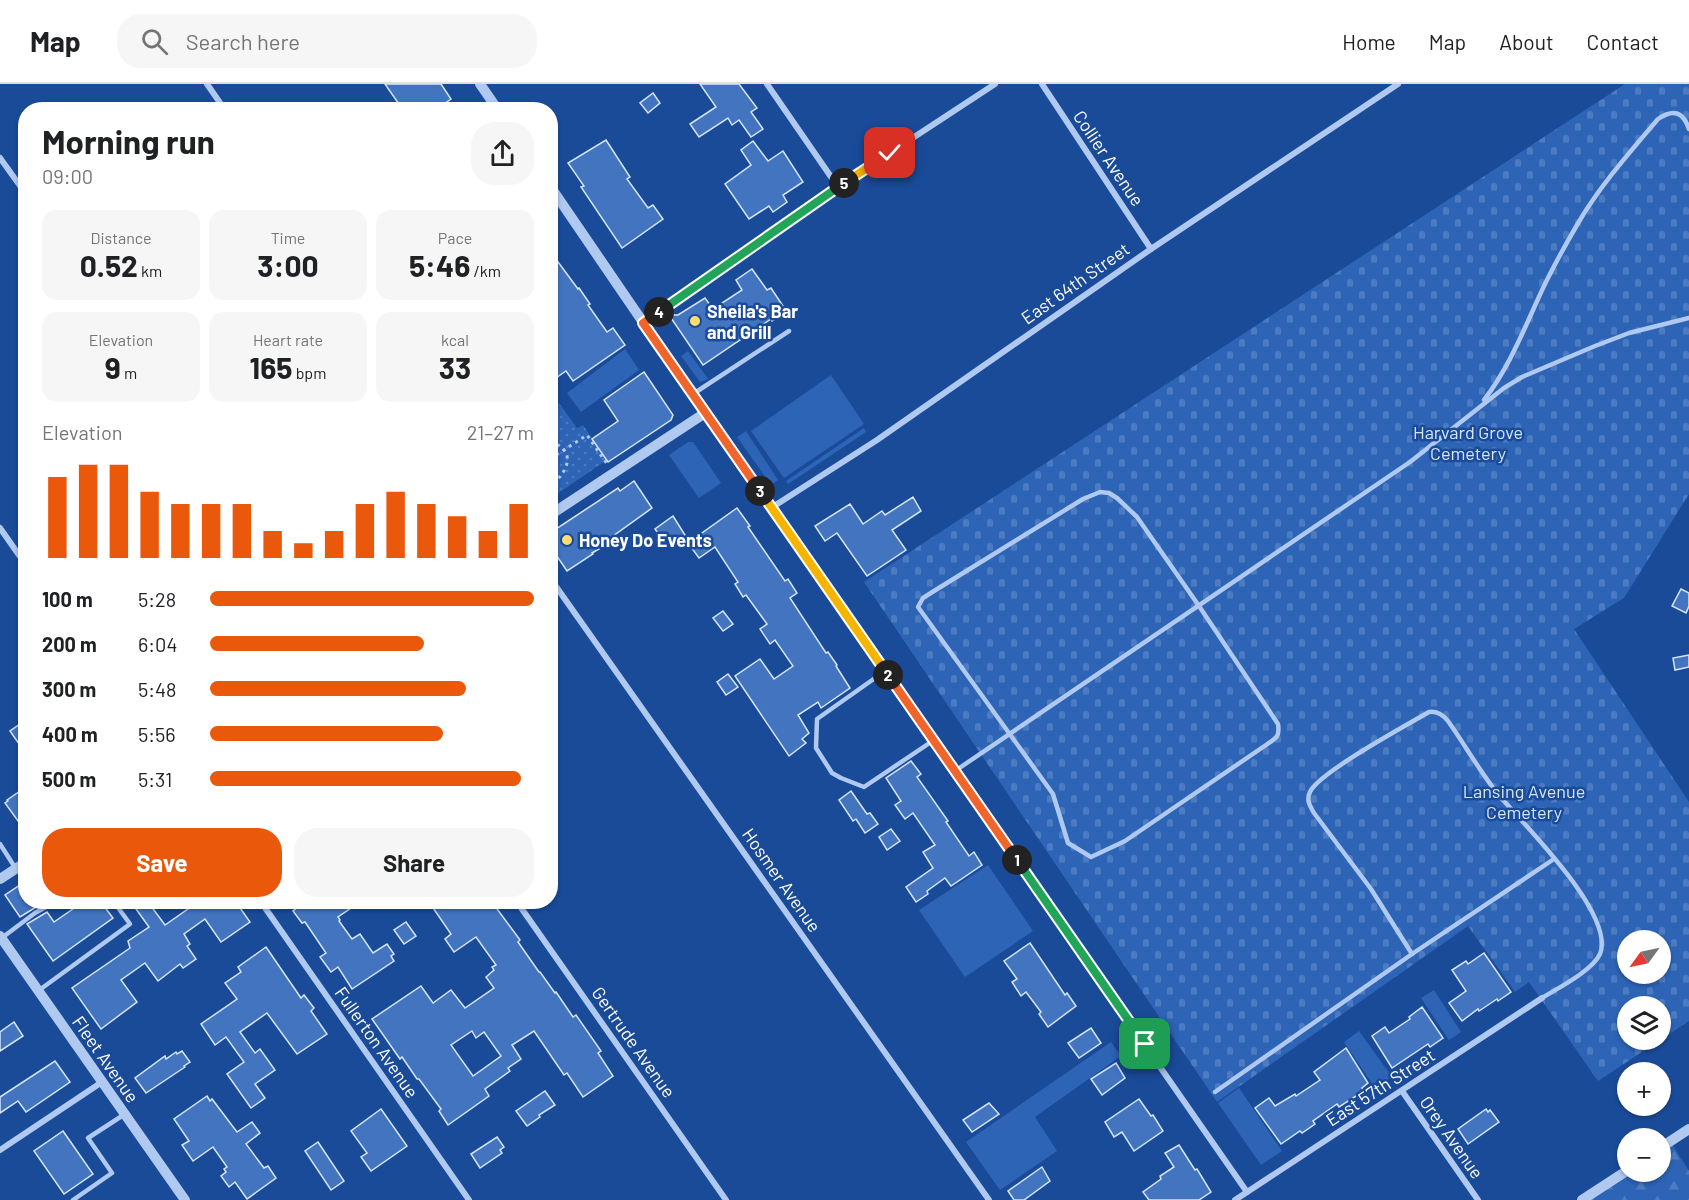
<!DOCTYPE html>
<html lang="en">
<head>
<meta charset="utf-8">
<style>
  body { margin:0; font-family:Barlow,sans-serif; background:#f6f6f6; color:#202124; height:100vh; display:flex; flex-direction:column; font-size:22px; white-space:nowrap }
  * { box-sizing:border-box; margin:0 }
  p { font-size:20px; color:#757577 }
  .icon { flex:none; width:33px; height:33px; fill:none; stroke:currentColor; stroke-width:2; stroke-linecap:round; stroke-linejoin:round }
  .map { position:relative; flex:1; overflow:hidden }
  .drawer { position:absolute; left:18px; top:18px; width:540px; height:807px; display:flex; flex-direction:column; background:#fff; border-radius:24px; box-shadow:0 2px 4px #0004 }
  .drawer>* { flex:none }
  .needle { width:39px; rotate:237deg }
  .buttons { position:absolute; left:1617px; top:846px; display:grid; gap:12px }
  .buttons a { display:grid; place-items:center; width:54px; height:54px; border-radius:50%; background:#fff; box-shadow:0 2px 4px #0004; font-size:30px }
  .pin { position:absolute; display:grid; place-items:center; width:51px; height:51px; color:#fff; margin:-26px; border-radius:12px; box-shadow:0 3px 9px #0006 }
  .km { position:absolute; width:30px; height:30px; margin:-15px; border-radius:50%; background:#222; color:#fff; font-size:16px; line-height:30px; text-align:center }
  .round { display:grid; place-items:center; flex:none; width:63px; height:63px; border-radius:24px; background:#f6f6f6 }
  .summary { display:flex; align-items:center; justify-content:space-between; height:102px; padding:0 24px }
  h1 { font-size:33px; font-weight:700; line-height:45px }
  .figures { display:grid; grid-template-columns:repeat(3,1fr); gap:9px; height:102px; padding:6px 24px }
  .figures div { display:grid; align-content:center; border-radius:15px; background:#f6f6f6; text-align:center }
  .figures b { font-size:30px; font-weight:700 }
  .figures small { font-size:16px; font-weight:400 }
  .figures p { font-size:16px }
  .chart { height:168px; padding:12px 24px }
  .chart p { display:flex; justify-content:space-between }
  .chart svg { width:100%; height:108px; margin-top:6px; stroke:#ea580c; stroke-width:6 }
  .action { display:flex; gap:12px; margin-top:auto; padding:12px 24px }
  .action a { flex:1; height:69px; border-radius:24px; background:#ea580c; color:#fff; font-size:24px; font-weight:700; line-height:69px; text-align:center }
  .action a+a { background:#f6f6f6; color:#202124 }
  ul { padding:0 24px; list-style:none; font-size:20px }
  li { display:grid; grid-template-columns:96px 72px 1fr; align-items:center; height:45px }
  li i { height:15px; border-radius:8px; background:#ea580c }
  header { display:flex; align-items:center; gap:36px; box-sizing:border-box; height:84px; padding:0 30px; background:#fff; border-bottom:2px solid #e0e0e0 }
  header strong { font-size:28px }
  nav { display:flex; gap:33px; margin-inline-start:auto; font-size:21px }
  .search { width:420px; height:54px; background:#f6f6f6; display:flex; align-items:center; gap:15px; box-sizing:border-box; padding:0 21px; border-radius:24px; color:#757577; font-size:22px }
  .map>svg:first-child { display:block }
  .green { fill:#2d64b6 }
  .forest { fill:url(#forest-firs) }
  .cemetery { fill:url(#cemetery-stones); fill-rule:evenodd }
  .park { fill:url(#park-dots) }
  .building { fill:#4274c0; stroke:#d6e5fc; stroke-width:1.5; fill-rule:evenodd }
  .lines { fill:none; stroke-linecap:round; stroke-linejoin:round }
  .path { stroke:#afc9f1; stroke-width:3; stroke-dasharray:3 4.5; stroke-linecap:butt }
  .service { stroke:#afc9f1; stroke-width:4.5 }
  .minor { stroke:#afc9f1; stroke-width:6 }
  .tertiary { stroke:#afc9f1; stroke-width:10 }
  .split-1-casing { stroke:#fff; stroke-width:12 }
  .split-2-casing { stroke:#fff; stroke-width:12 }
  .split-3-casing { stroke:#fff; stroke-width:12 }
  .split-4-casing { stroke:#fff; stroke-width:12 }
  .split-5-casing { stroke:#fff; stroke-width:12 }
  .split-6-casing { stroke:#fff; stroke-width:12 }
  .split-1 { stroke:#22a559; stroke-width:8 }
  .split-2 { stroke:#f0652b; stroke-width:8 }
  .split-3 { stroke:#f5b400; stroke-width:8 }
  .split-4 { stroke:#f0652b; stroke-width:8 }
  .split-5 { stroke:#22a559; stroke-width:8 }
  .split-6 { stroke:#f5b400; stroke-width:8 }
  .poi-dot { fill:#ffdc6e; stroke:#1a4b99; stroke-width:2 }
  .labels { text-anchor:middle; dominant-baseline:central; stroke-width:5; stroke-linejoin:round; paint-order:stroke }
  .street-label { font-size:18px; fill:#fff; stroke:#1a4b99 }
  .poi-label { font-size:18px; font-weight:bold; fill:#fff; stroke:#1a4b99; text-anchor:start }
  .park-label { font-size:18px; fill:#d6e5fc; stroke:#1a4b99 }
</style>
</head>
<body>
<header>
<strong>Map</strong>
<div class="search"><svg class="icon" aria-label="search" viewBox="0 0 24 24"><circle cx="10" cy="10" r="6"/><path d="M15 15l6 6"/></svg>Search here</div>
<nav><a>Home</a><a>Map</a><a>About</a><a>Contact</a></nav>
</header>
<div class="map">
<svg width="1689" height="1116" viewBox="0 0 1689 1116">
  <defs>
    <pattern id="forest-firs" width="22" height="20" patternUnits="userSpaceOnUse" patternTransform="scale(1.5)"><rect width="22" height="20" fill="#2d64b6"/><path d="M5 1l3.5 6h-7zM16 11l3.5 6h-7z" fill="#4c7bc1"/></pattern>
    <pattern id="cemetery-stones" width="16" height="16" patternUnits="userSpaceOnUse" patternTransform="scale(1.5)"><rect width="16" height="16" fill="#2d64b6"/><path d="M2 7V4a2 2 0 0 1 4 0v3zM10 15v-3a2 2 0 0 1 4 0v3z" fill="#4c7bc1"/></pattern>
    <pattern id="park-dots" width="8" height="8" patternUnits="userSpaceOnUse" patternTransform="scale(1.5)"><rect width="8" height="8" fill="#2d64b6"/><path d="M2 2h.1M6 6h.1" fill="none" stroke="#4c7bc1" stroke-width="1.8" stroke-linecap="round"/></pattern>
  </defs>
  <rect width="100%" height="100%" fill="#1a4b99"/>
  <g class="green">
    <path d="M625,265L639,286L581,328L567,309Z"/>
    <path d="M688,267L708,295L700,298L681,272Z"/>
    <path d="M831,291L864,340L784,394L751,347Z"/>
    <path d="M864,344L866,348L788,400L786,397Z"/>
    <path d="M746,347L778,396L771,401L737,353Z"/>
    <path d="M688,358H693L721,399L699,414L669,371Z"/>
    <path d="M988,781L1033,847L965,893L919,826Z"/>
    <path d="M1434,906L1461,948L1449,956L1421,914Z"/>
    <path d="M1359,947L1392,993L1375,1004L1344,958Z"/>
    <path d="M1111,958L1121,972L1035,1033L1057,1067L1000,1106L966,1058Z"/>
    <path d="M1239,1004L1282,1067L1261,1081L1218,1019Z"/>
  </g>
  <path class="forest" d="M1670,1057L1689,1087V1116H1582L1628,1088H1660L1661,1064Z"/>
  <path class="cemetery" d="M1625,0H1689V410L1624,514L1574,545L1689,718V937L1598,997L1529,898L1515,908L1468,842L1217,1018L864,498ZM1628,856H1660V890H1628ZM1628,922H1660V956H1628Z"/>
  <path class="park" d="M559,319L577,344L583,341L607,376L551,414V325Z"/>
  <g class="building">
    <path d="M385,0H441L451,15L435,26H403Z"/>
    <path d="M700,0H739L757,24L751,28L763,45L751,53L739,36L732,41L728,34L699,53L690,40L716,23Z"/>
    <path d="M653,9L660,19L648,29L640,19Z"/>
    <path d="M606,56L630,93L627,95L648,124L653,121L663,135L622,164L581,103L584,102L568,79Z"/>
    <path d="M753,57L768,77L783,67L803,98L783,111L787,118L773,128L769,122L749,135L725,100L751,81L741,66Z"/>
    <path d="M550,167L578,205L579,204L590,220L588,221L607,248L613,244L625,261L573,297L566,287L550,298Z"/>
    <path d="M752,185L767,206L771,204L787,228L772,237L771,235L703,281L669,231H678L705,214L713,225L742,206L736,196Z"/>
    <path d="M644,288L673,331L671,336L608,378L592,355L618,337L604,316Z"/>
    <path d="M634,397L652,424L609,455L611,458L592,469L593,470L567,487L550,462V449L618,404L620,407Z"/>
    <path d="M913,413L921,427L892,446L906,466L867,492L837,449L825,457L815,442L850,420L863,440L882,427L885,431Z"/>
    <path d="M737,424L750,442L748,443L785,497L788,495L797,509L790,514L826,569L828,568L837,581L836,582L850,604L821,624L818,618L798,631L809,649L802,655L806,659L789,672L735,592L760,575L774,595L793,582L775,556L770,560L760,545L767,540L746,511L743,513L735,500L738,498L715,463L699,474L688,459Z"/>
    <path d="M673,432L685,451L667,463L655,445Z"/>
    <path d="M1681,505L1689,509V522L1686,529L1672,522Z"/>
    <path d="M723,527L733,540L723,547L713,534Z"/>
    <path d="M1689,571V583L1675,586L1673,574Z"/>
    <path d="M728,590L738,603L726,611L717,598Z"/>
    <path d="M26,636V670L10,647Z"/>
    <path d="M911,677L921,690L917,693L948,737L946,738L969,772L974,768L982,781L951,802L945,794L927,807L928,810L916,818L906,803L933,784L923,768L935,761L913,729L905,735L895,721L901,717L886,694Z"/>
    <path d="M26,703V748L5,719L8,717L7,716Z"/>
    <path d="M851,707L867,730L870,729L878,740L865,749L856,735L853,737L839,716Z"/>
    <path d="M891,745L900,757L887,766L879,753Z"/>
    <path d="M26,797V818H39L41,820L20,833L5,811Z"/>
    <path d="M83,818L93,819L101,818L113,834L53,877L27,840L47,828L54,838Z"/>
    <path d="M131,818H148L165,841L198,818H236L250,838L221,858L205,835L184,850L190,860L187,862L196,875L183,884L180,880L158,897L145,879L121,896L137,918L101,945L72,904L130,864L128,857L149,843Z"/>
    <path d="M305,818H360L338,833L340,836L339,837L352,855L360,850L373,869L387,860L394,870L391,872L394,877L352,905L338,883L331,888L320,873L326,869L305,838L302,839L293,827Z"/>
    <path d="M429,818H492L520,856L518,858L539,888H540L555,909L556,908L573,933L576,931L601,967L598,969L613,992L583,1013L567,989L564,991L534,947L512,961L521,975L508,984L510,987L485,1005L489,1012L448,1041L439,1027L441,1025L419,995H417L402,973L400,975L372,935L421,902L433,919L451,906L465,924L494,904L486,893L494,886L492,883L496,881L476,853L454,868L445,855L451,850ZM472,947L476,954L484,948L501,972L473,992L451,961Z"/>
    <path d="M406,838L416,852L404,860L394,846Z"/>
    <path d="M1030,859L1065,911L1067,909L1076,922L1048,943L1039,930L1041,928L1026,908L1021,912L1012,898L1017,895L1004,877Z"/>
    <path d="M266,863L301,914L304,911L314,924L311,927L327,950L297,970L267,929L240,948L255,969L260,965L275,986L255,1000L265,1014L251,1024L227,990L244,978L226,953L215,961L201,940L237,915L225,899L241,888L238,883Z"/>
    <path d="M1484,869L1511,908L1498,917L1497,915L1479,927L1478,925L1462,937L1449,919L1466,907L1452,886L1466,877L1468,880Z"/>
    <path d="M1422,923L1443,954L1430,963L1428,960L1392,984L1372,952L1385,943L1389,949L1410,935L1409,933Z"/>
    <path d="M14,938L23,952L0,967V948Z"/>
    <path d="M1091,944L1101,959L1079,974L1068,959Z"/>
    <path d="M1346,964L1368,999L1362,1004L1364,1007L1339,1023L1337,1020L1313,1037L1315,1040L1302,1049L1300,1047L1281,1060L1255,1024L1269,1014L1275,1022L1295,1010L1296,1012L1320,996L1314,988Z"/>
    <path d="M182,967L190,978L184,982L185,983L146,1009L135,994L165,972L166,975L176,968L177,970Z"/>
    <path d="M55,977L70,998L26,1028L18,1017L0,1029V1013Z"/>
    <path d="M1116,979L1125,994L1102,1011L1091,995Z"/>
    <path d="M545,1007L555,1021L539,1031L540,1033L527,1042L516,1027Z"/>
    <path d="M207,1012L210,1017L212,1015L237,1048L252,1038L260,1049L246,1060L264,1084L268,1082L276,1094L247,1115L235,1098L229,1103L221,1092L226,1088L224,1085L227,1083L213,1063L193,1077L182,1061L189,1057L174,1035Z"/>
    <path d="M1139,1015L1151,1032L1153,1031L1163,1047L1134,1067L1122,1048L1114,1053L1105,1038Z"/>
    <path d="M989,1019L999,1030L972,1048L963,1036Z"/>
    <path d="M381,1025L407,1062L371,1087L361,1073L367,1069L351,1047Z"/>
    <path d="M1486,1025L1488,1028L1490,1026L1499,1038L1468,1060L1458,1045Z"/>
    <path d="M63,1047L93,1090L64,1110L34,1067Z"/>
    <path d="M497,1053L504,1063L500,1066L502,1069L480,1084L471,1070Z"/>
    <path d="M318,1058L344,1097L331,1106L305,1067Z"/>
    <path d="M1179,1061L1195,1086L1197,1085L1211,1108L1199,1116H1149L1143,1108L1161,1095L1160,1092L1174,1083L1165,1069Z"/>
    <path d="M1042,1083L1050,1097L1024,1116H1014L1008,1107Z"/>
  </g>
  <g class="lines">
    <g class="path">
      <path d="M550,358C577,365 569,389 550,401"/>
      <path d="M550,375L587,351L607,380"/>
    </g>
    <g class="service">
      <path d="M693,310L789,247"/>
      <path d="M1484,316C1508,285 1522,250 1538,215C1549,190 1563,165 1577,141C1599,103 1629,69 1658,35C1673,25 1683,27 1689,45"/>
      <path d="M1100,408L1109,409L1117,414L1137,433L1199,522L1278,640C1280,653 1276,654 1266,661L1125,757L1091,773L1068,759L1053,710L918,523L923,514L934,507L1083,415Z"/>
      <path d="M885,587L817,635L816,664L832,689L841,694L864,703L934,656"/>
      <path d="M955,687L1410,378L1504,304L1522,293L1595,262L1629,249L1689,234"/>
      <path d="M0,760L16,785"/>
      <path d="M3,853L35,829L55,818"/>
      <path d="M1412,870L1371,805L1314,729C1310,722 1306,716 1310,708C1318,689 1407,641 1429,628C1437,627 1443,631 1448,637C1465,661 1479,686 1497,709C1522,739 1616,830 1600,870C1592,887 1558,904 1542,914"/>
      <path d="M38,907L130,840L114,818"/>
      <path d="M1215,1008L1412,870L1554,775"/>
      <path d="M73,1116L112,1089L88,1054L125,1030"/>
    </g>
    <g class="minor">
      <path d="M207,0L225,26"/>
      <path d="M767,0L838,103"/>
      <path d="M1042,0L1151,165"/>
      <path d="M0,74L26,110"/>
      <path d="M643,239L838,103L995,0"/>
      <path d="M705,329L1247,1108"/>
      <path d="M771,424L877,356L1151,165L1398,0"/>
      <path d="M0,444L26,481"/>
      <path d="M550,494L989,1116"/>
      <path d="M261,818L469,1116"/>
      <path d="M517,818L726,1116"/>
      <path d="M1402,1007L1478,1116"/>
      <path d="M0,1066L102,998"/>
      <path d="M1235,1116L1542,914"/>
    </g>
    <g class="tertiary">
      <path d="M480,0L498,26"/>
      <path d="M550,102L705,329L550,431"/>
      <path d="M0,795L26,778"/>
      <path d="M0,852L185,1116"/>
      <path d="M1660,1064L1689,1045"/>
      <path d="M1582,1116L1628,1086"/>
    </g>
  </g>
  <g class="lines">
    <g class="split-1-casing">
      <path id="split-1" d="M1017,776L1145,960"/>
    </g>
    <g class="split-2-casing">
      <path id="split-2" d="M888,591L1017,776"/>
    </g>
    <g class="split-3-casing">
      <path id="split-3" d="M760,407L888,591"/>
    </g>
    <g class="split-4-casing">
      <path id="split-4" d="M659,228L643,239L760,407"/>
    </g>
    <g class="split-5-casing">
      <path id="split-5" d="M659,228L844,99"/>
    </g>
    <g class="split-6-casing">
      <path id="split-6" d="M844,99L890,69"/>
    </g>
    <use href="#split-1" class="split-1"/>
    <use href="#split-2" class="split-2"/>
    <use href="#split-3" class="split-3"/>
    <use href="#split-4" class="split-4"/>
    <use href="#split-5" class="split-5"/>
    <use href="#split-6" class="split-6"/>
  </g>
  <g class="poi-dot">
    <circle cx="695" cy="237" r="6"/>
    <circle cx="567" cy="456" r="6"/>
  </g>
  <g class="labels">
    <g class="street-label">
      <text transform="translate(1109 74) rotate(56)">Collier Avenue</text>
      <text transform="translate(1075 199) rotate(-35)">East 64th Street</text>
      <text transform="translate(782 796) rotate(55)">Hosmer Avenue</text>
      <text transform="translate(377 958) rotate(55)">Fullerton Avenue</text>
      <text transform="translate(634 958) rotate(55)">Gertrude Avenue</text>
      <text transform="translate(106 975) rotate(55)">Fleet Avenue</text>
      <text transform="translate(1380 1003) rotate(-33)">East 57th Street</text>
      <text transform="translate(1452 1053) rotate(55)">Orey Avenue</text>
    </g>
    <g class="poi-label">
      <text x="707" y="227">Sheila's Bar<tspan x="707" dy="21">and Grill</tspan></text>
      <text x="579" y="456">Honey Do Events</text>
    </g>
    <g class="park-label">
      <text x="1468" y="348">Harvard Grove<tspan x="1468" dy="21">Cemetery</tspan></text>
      <text x="1524" y="707">Lansing Avenue<tspan x="1524" dy="21">Cemetery</tspan></text>
    </g>
  </g>
</svg>
<div class="buttons">
<a><svg class="needle" viewBox="-14 -14 28 28"><path d="M0-13l5 13h-10z" fill="#e53935"/><path d="M0 13l5-13h-10z" fill="#757577"/></svg></a>
<a><svg class="icon" aria-label="layers" viewBox="0 0 24 24"><path d="M12 4l9 5-9 5-9-5zM3 14l9 5 9-5"/></svg></a>
<a>+</a>
<a>−</a>
</div>
<div class="pin" style="left:1145px;top:960px;background:#1e9e55"><svg class="icon" aria-label="arrive" viewBox="0 0 24 24"><path d="M6 21V4h12l-3 4 3 4H6"/></svg></div>
<div class="pin" style="left:890px;top:69px;background:#d93025"><svg class="icon" aria-label="check" viewBox="0 0 24 24"><path d="M5 12l5 5 9-10"/></svg></div>
<b class="km" style="left:1017px;top:776px">1</b>
<b class="km" style="left:888px;top:591px">2</b>
<b class="km" style="left:760px;top:407px">3</b>
<b class="km" style="left:659px;top:228px">4</b>
<b class="km" style="left:844px;top:99px">5</b>
<section class="drawer">
<div class="summary"><div><h1>Morning run</h1><p>09:00</p></div><a class="round"><svg class="icon" aria-label="share" viewBox="0 0 24 24"><path d="M12 15V3M7 8l5-5 5 5M5 13v7h14v-7"/></svg></a></div>
<div class="figures">
<div><p>Distance</p><b>0.52<small> km</small></b></div>
<div><p>Time</p><b>3:00</b></div>
<div><p>Pace</p><b>5:46<small> /km</small></b></div>
</div>
<div class="figures">
<div><p>Elevation</p><b>9<small> m</small></b></div>
<div><p>Heart rate</p><b>165<small> bpm</small></b></div>
<div><p>kcal</p><b>33</b></div>
</div>
<div class="chart"><p><span>Elevation</span>21–27 m</p>
<svg viewBox="0 0 160 44" preserveAspectRatio="none"><path d="M5 44V11M15 44V6M25 44V6M35 44V17M45 44V22M55 44V22M65 44V22M75 44V33M85 44V38M95 44V33M105 44V22M115 44V17M125 44V22M135 44V27M145 44V33M155 44V22"/></svg>
</div>
<ul>
<li><b>100 m</b>5:28<i style="width:100%"></i></li>
<li><b>200 m</b>6:04<i style="width:66%"></i></li>
<li><b>300 m</b>5:48<i style="width:79%"></i></li>
<li><b>400 m</b>5:56<i style="width:72%"></i></li>
<li><b>500 m</b>5:31<i style="width:96%"></i></li>
</ul>
<div class="action"><a>Save</a><a>Share</a></div>
</section>
</div>
</body>
</html>
